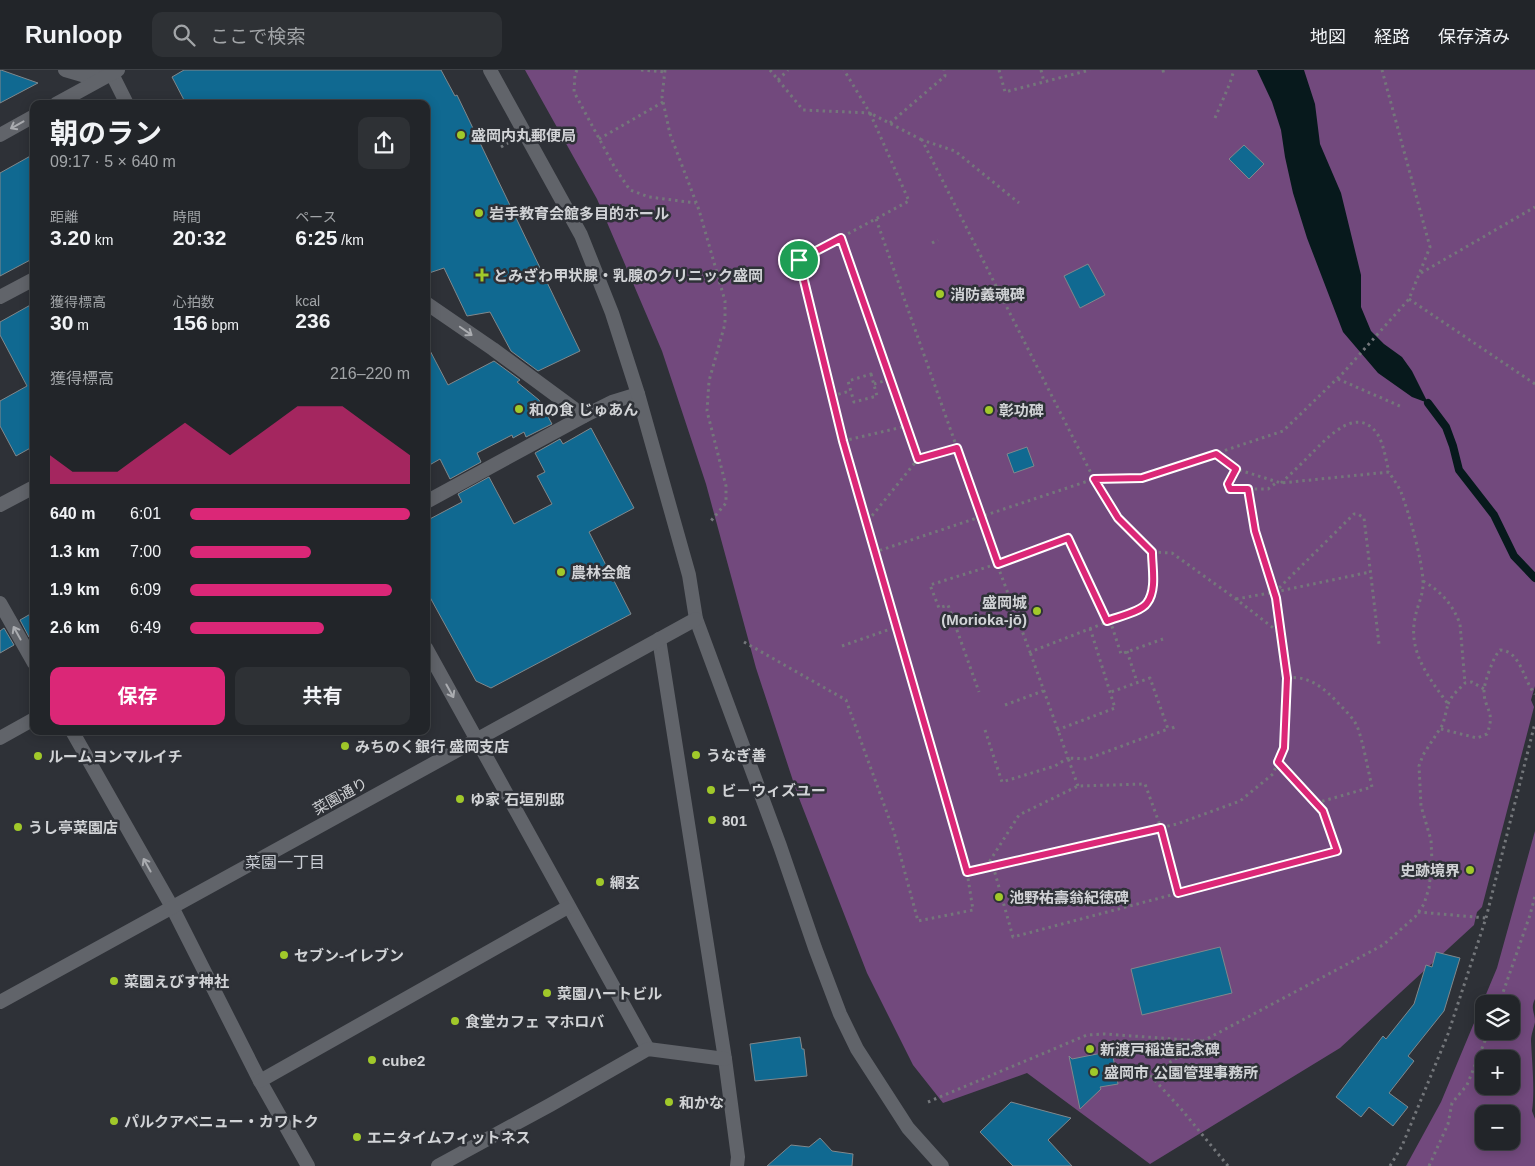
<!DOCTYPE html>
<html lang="ja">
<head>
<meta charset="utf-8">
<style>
  body { margin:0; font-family:Helvetica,"Noto Sans JP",sans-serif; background:#2e3135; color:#f1f3f6; height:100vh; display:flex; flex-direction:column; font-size:19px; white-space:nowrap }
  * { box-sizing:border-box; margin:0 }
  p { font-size:16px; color:#a2a5a8 }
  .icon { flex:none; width:28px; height:28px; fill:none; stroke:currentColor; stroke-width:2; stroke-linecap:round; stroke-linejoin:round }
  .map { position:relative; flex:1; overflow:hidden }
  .details { position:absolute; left:30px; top:30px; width:400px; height:635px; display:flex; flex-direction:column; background:#222529; border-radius:10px; box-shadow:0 2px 12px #0003,0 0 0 1px #3f4246 }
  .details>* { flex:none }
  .buttons { position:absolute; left:1475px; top:925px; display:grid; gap:10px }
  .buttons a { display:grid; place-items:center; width:45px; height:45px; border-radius:10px; background:#222529; box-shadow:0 2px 12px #0003,0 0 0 1px #3f4246; font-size:25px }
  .pin { position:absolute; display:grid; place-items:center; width:42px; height:42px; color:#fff; margin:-21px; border:2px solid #fff; border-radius:50%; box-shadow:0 1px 5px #0007 }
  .round { display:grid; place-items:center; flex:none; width:52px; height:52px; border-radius:10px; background:#2e3135 }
  .overview { display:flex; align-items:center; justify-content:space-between; height:85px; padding:0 20px }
  h1 { font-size:28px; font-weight:700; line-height:38px }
  .metrics { display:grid; grid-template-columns:repeat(3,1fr); gap:8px; height:85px; padding:5px 20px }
  .metrics div { display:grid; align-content:center }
  .metrics b { font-size:21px; font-weight:700 }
  .metrics small { font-size:14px; font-weight:400 }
  .metrics p { font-size:14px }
  .chart { height:140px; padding:10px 20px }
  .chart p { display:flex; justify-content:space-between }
  .chart svg { width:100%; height:90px; margin-top:5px; fill:#db2777; opacity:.7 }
  .action { display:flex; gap:10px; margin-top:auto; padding:10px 20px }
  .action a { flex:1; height:58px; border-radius:10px; background:#db2777; color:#fff; font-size:20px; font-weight:700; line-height:58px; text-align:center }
  .action a+a { background:#2e3135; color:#f1f3f6 }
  ul { padding:0 20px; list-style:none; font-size:16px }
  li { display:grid; grid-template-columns:80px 60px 1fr; align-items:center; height:38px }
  li i { height:12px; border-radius:6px; background:#db2777 }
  header { display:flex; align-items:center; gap:30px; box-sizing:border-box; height:70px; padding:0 25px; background:#222529; border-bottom:1px solid #3f4246 }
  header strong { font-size:24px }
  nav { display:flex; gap:28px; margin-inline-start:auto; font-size:18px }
  .search { width:350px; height:45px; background:#2e3135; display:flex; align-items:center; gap:12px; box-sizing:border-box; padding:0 18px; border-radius:10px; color:#a2a5a8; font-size:19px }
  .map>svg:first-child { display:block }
  .green { fill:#72497d; fill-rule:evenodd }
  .water { fill:#07191c }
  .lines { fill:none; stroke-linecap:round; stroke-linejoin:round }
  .stream { stroke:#07191c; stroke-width:8 }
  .building { fill:#106991; stroke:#81888c }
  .path { stroke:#74777b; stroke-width:3; stroke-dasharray:2.5 4; stroke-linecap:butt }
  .minor { stroke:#61646a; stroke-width:14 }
  .tertiary { stroke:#61646a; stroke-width:14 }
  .oneway { stroke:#aaacb0 }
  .route-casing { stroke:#fff; stroke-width:10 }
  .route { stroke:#db2777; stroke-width:6 }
  .poi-dot { fill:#a1c92a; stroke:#2e3137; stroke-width:2 }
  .labels { text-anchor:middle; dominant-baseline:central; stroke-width:5; stroke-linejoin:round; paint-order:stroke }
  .poi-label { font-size:15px; font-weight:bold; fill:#d1d3d6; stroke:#2e3137; text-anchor:start }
  .street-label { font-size:15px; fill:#d1d3d6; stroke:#2e3137 }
  .neighbourhood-label { font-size:16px; fill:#caced5; stroke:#2e3137 }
</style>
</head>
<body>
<header>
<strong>Runloop</strong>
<div class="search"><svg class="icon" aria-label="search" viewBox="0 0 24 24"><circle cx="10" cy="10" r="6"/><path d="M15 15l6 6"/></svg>ここで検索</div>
<nav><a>地図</a><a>経路</a><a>保存済み</a></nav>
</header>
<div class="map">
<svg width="1535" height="1096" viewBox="0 0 1535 1096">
  <rect width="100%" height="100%" fill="#2e3137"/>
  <g class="green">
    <path d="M525,0H1535V616L1531,630L1534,637L1482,837L1477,842L1474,855L1340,978L1150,1094L1027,1003L943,1033L913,995L867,903L797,723L756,598L706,414L662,281L597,129Z"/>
    <path d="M1535,761V929C1530,939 1535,942 1535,952C1534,958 1531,964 1531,971C1532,992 1535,1021 1532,1041L1535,1049V1096H1406L1441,1032L1497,898ZM1484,934H1511V961H1484ZM1484,989H1511V1016H1484ZM1484,1044H1511V1071H1484Z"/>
  </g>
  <path class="water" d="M1257,0H1304L1315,34L1320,74L1341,123L1361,205V237L1371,261L1384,274L1402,287L1412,301L1428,333L1412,327L1378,303L1343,262L1307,168L1293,123L1285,87L1281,60L1272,32Z"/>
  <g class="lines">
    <path class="stream" d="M1428,333L1446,357L1453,376L1459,400L1494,445L1514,486L1535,508"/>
  </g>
  <g class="building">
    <path d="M0,0H1L38,13L0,33Z"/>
    <path d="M184,0H441L455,26L457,25L580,281L538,301L511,281L490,242L467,246L444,198L426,204V34H190L184,30L172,7Z"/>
    <path d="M1244,75L1264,94L1249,109L1229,89Z"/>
    <path d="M34,84V188L0,206V103Z"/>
    <path d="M1088,194L1105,225L1080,238L1064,206Z"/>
    <path d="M34,233V376L16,386L0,356V331L27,316L0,265V252Z"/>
    <path d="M426,273L448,315L494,291L520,310L517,312L539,330L552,354L526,367L524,362L513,368L512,365L477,383L481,392L450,409L440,389L426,397Z"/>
    <path d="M591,358L634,438L589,462L631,544L491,618L476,611L426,520V451L462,432L458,424L489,407L514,454L552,434L537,406L545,402L535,383L560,369L563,374Z"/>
    <path d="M1027,377L1034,396L1014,403L1007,384Z"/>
    <path d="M34,542V565L29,567L20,550Z"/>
    <path d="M4,558L14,575L0,583V561Z"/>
    <path d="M1220,877L1232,923L1142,945L1131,899Z"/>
    <path d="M1436,882L1460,888L1444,941L1408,986L1414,991L1389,1023L1408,1037L1393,1056L1369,1037L1361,1047L1336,1027L1383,966L1386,969L1414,934L1426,895L1432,897Z"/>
    <path d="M800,967L802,979H804L807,1006L755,1011L750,974Z"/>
    <path d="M1112,981L1118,1014L1100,1017L1101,1019L1080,1039L1069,986L1072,989Z"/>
    <path d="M1011,1032L1071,1048L1048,1070L1072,1096H1013L980,1062Z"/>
    <path d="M820,1068L832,1081L853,1084L852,1096H767L791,1075L809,1077Z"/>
  </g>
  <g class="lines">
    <g class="path">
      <path d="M577,0L575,4L574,22L615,98L630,120L649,127L696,133"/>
      <path d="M641,0L665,2"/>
      <path d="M665,0L662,27L670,64L699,140L725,231V254L709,311L707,341L726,416V433L710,452"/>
      <path d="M770,0L803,40L870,43L844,0"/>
      <path d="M999,0L1005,22L1090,0"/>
      <path d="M1041,0L1044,12"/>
      <path d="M1163,0L1164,5"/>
      <path d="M778,10L788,0"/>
      <path d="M1215,48L1230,13L1234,0"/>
      <path d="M890,53L945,6L944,0"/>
      <path d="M599,69L663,32"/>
      <path d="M501,77L508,73"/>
      <path d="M876,149L957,378L918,389"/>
      <path d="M841,167L918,389L867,452"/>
      <path d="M932,173L938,170"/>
      <path d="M1421,203L1535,137"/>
      <path d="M1409,229L1535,314"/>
      <path d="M871,304L877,326L854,332L848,311Z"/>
      <path d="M1338,309L1402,337"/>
      <path d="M874,314L890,309"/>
      <path d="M832,326L850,321"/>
      <path d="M843,371L907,356"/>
      <path d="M957,378L997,494L930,515L939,538L948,535L979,622"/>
      <path d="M1216,384L1236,399L1228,414L1231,419H1268L1276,413"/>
      <path d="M1281,413C1292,403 1302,393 1312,383C1328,367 1358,334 1378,365C1384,375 1386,391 1389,402"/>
      <path d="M875,482L843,371L799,190L909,131L870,43L922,70"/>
      <path d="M1152,482L1172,483L1236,529L1281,564"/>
      <path d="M1423,511C1441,521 1453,535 1460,554L1465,613"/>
      <path d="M1275,522L1370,502"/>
      <path d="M1236,529L1275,522L1354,444H1358L1364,448L1379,574"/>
      <path d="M1110,550L1121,584L1163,569"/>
      <path d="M1107,551L1068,468L997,494L1030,582L1138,540C1158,527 1153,502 1152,482L1118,448L1094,409L1142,408L1283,361L1343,303L1409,229L1430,177L1382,0"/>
      <path d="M744,572L846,630L894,762L918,851L973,840L967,802L1177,754L1240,731L1273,704L1284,677L1287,608L1276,528L1255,461L1248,419"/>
      <path d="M842,576L896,557"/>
      <path d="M1127,581L1137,612"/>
      <path d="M1287,608C1310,605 1325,619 1340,635C1346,641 1353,648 1357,656C1363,671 1368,700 1372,717L1316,733"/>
      <path d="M1448,634L1453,625L1465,613L1472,612L1484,619"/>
      <path d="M1005,635L1043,621"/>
      <path d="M1172,658L1175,657"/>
      <path d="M1441,659L1477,668L1487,664C1496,640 1484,640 1484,621C1484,613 1494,585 1500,580C1521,581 1523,610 1535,624"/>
      <path d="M985,660L1002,712L1055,696L1068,688L1030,582"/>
      <path d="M1057,660L1115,638L1090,558"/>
      <path d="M1078,716L1068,688L1087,689L1168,659L1150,608L1111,622"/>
      <path d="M993,796L1013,867L1337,781L1323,741L1278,692"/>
      <path d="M986,797L1019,745L1078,716L1145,714L1161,758L1178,823"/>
      <path d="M967,802L875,482L1094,409L922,70L955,81L1019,133"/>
      <path d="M1418,842L1486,848"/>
      <path d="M1499,934L1530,845L1535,826"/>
      <path d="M928,1032L1087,965L1105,964L1202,971"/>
      <path d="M1228,1096L1182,1040L1150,1005L1203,971L1383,875L1415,847L1424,834L1429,818L1432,792L1431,770L1421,736L1419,696L1423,685L1443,654L1448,634C1429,608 1408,582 1415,548C1417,536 1424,524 1423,511C1422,489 1409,443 1401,422C1398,415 1393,409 1389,402L1281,413L1236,399"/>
      <path d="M1390,1096L1402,1076L1448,964L1486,848L1535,653"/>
      <path d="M1429,1096L1448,1054L1452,1033L1467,1015L1489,961"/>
    </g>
    <g class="minor">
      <path d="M65,0L89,7L103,5"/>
      <path d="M110,0L127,34"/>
      <path d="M56,34L118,0"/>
      <path d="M0,65L34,46"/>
      <path d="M0,227L34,209"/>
      <path d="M426,233L493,279L584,346"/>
      <path d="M426,432L584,346L612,332L638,324"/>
      <path d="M0,435L34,417"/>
      <path d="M0,533L34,593"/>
      <path d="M659,569L725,989L738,1087L737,1096"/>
      <path d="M426,578L648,979"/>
      <path d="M72,661L172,837L260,1011L308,1096"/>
      <path d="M0,668L34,649"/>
      <path d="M260,1011L568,837"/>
      <path d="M438,1096L550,1035L648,979L725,989"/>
    </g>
    <g class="tertiary">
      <path d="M490,0L581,165L612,243L638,324L689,505L696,549L780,776L815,878L840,944L857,979L899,1044L908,1058L942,1096"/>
      <path d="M0,932L696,549"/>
    </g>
  </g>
  <defs><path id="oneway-shaft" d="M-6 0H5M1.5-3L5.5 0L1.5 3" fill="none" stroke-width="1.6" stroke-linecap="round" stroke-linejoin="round" transform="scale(1.25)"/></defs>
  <g class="oneway">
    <use href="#oneway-shaft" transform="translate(17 55) rotate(151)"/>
    <use href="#oneway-shaft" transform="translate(466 261) rotate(35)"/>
    <use href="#oneway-shaft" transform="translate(17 563) rotate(-119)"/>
    <use href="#oneway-shaft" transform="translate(450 621) rotate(61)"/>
    <use href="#oneway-shaft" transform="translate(147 795) rotate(-119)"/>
  </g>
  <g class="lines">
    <g class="route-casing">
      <path id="route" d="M841,168L918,389L957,378L998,494L1068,468L1107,551C1117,547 1141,542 1147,533C1157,520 1152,497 1152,482L1118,448L1094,409L1142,408L1216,384L1236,399L1228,414L1230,419H1248L1255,461L1276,528L1287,608L1284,678L1278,692L1323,741L1337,781L1178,823L1161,758L967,802L843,371L799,190Z"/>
    </g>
    <use href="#route" class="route"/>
  </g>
  <g class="poi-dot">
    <circle cx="461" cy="65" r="5"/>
    <circle cx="479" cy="143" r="5"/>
    <path d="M479.5 197.5h5v5h5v5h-5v5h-5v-5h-5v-5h5z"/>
    <circle cx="940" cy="224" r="5"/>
    <circle cx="519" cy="339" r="5"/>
    <circle cx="989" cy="340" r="5"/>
    <circle cx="561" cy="502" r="5"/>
    <circle cx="1037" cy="541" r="5"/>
    <circle cx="345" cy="676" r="5"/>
    <circle cx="696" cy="685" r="5"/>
    <circle cx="38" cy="686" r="5"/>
    <circle cx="711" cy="720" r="5"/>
    <circle cx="460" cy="729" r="5"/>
    <circle cx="712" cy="750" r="5"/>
    <circle cx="18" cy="757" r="5"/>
    <circle cx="1470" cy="800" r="5"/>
    <circle cx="600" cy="812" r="5"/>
    <circle cx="999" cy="827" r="5"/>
    <circle cx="284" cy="885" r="5"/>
    <circle cx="114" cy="911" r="5"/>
    <circle cx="547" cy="923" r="5"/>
    <circle cx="455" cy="951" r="5"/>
    <circle cx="1090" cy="979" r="5"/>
    <circle cx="372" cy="990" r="5"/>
    <circle cx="1094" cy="1002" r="5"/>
    <circle cx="669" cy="1032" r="5"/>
    <circle cx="114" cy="1051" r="5"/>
    <circle cx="357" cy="1067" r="5"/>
  </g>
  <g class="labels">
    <g class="poi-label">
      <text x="471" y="65">盛岡内丸郵便局</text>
      <text x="489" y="143">岩手教育会館多目的ホール</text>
      <text x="493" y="205">とみざわ甲状腺・乳腺のクリニック盛岡</text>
      <text x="950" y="224">消防義魂碑</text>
      <text x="529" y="339">和の食 じゅあん</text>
      <text x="999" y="340">彰功碑</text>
      <text x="571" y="502">農林会館</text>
      <text x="1027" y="532" text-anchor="end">盛岡城<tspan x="1027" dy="17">(Morioka-jō)</tspan></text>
      <text x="355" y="676">みちのく銀行 盛岡支店</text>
      <text x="706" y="685">うなぎ善</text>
      <text x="48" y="686">ルームヨンマルイチ</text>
      <text x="721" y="720">ビ－ウィズユー</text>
      <text x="470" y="729">ゆ家 石垣別邸</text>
      <text x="722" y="750">801</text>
      <text x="28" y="757">うし亭菜園店</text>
      <text x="1460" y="800" text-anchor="end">史跡境界</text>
      <text x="610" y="812">網玄</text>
      <text x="1009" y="827">池野祐壽翁紀徳碑</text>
      <text x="294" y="885">セブン-イレブン</text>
      <text x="124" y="911">菜園えびす神社</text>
      <text x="557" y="923">菜園ハートビル</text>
      <text x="465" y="951">食堂カフェ マホロバ</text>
      <text x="1100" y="979">新渡戸稲造記念碑</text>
      <text x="382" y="990">cube2</text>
      <text x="1104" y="1002">盛岡市 公園管理事務所</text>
      <text x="679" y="1032">和かな</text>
      <text x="124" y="1051">パルクアベニュー・カワトク</text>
      <text x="367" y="1067">エニタイムフィットネス</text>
    </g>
    <g class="street-label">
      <text transform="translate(340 726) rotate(-29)">菜園通り</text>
    </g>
    <g class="neighbourhood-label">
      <text x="285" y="792">菜園一丁目</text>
    </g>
  </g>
</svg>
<div class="buttons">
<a><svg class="icon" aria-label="layers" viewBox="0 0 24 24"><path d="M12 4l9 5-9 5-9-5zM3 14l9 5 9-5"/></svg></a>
<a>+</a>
<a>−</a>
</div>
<div class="pin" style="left:799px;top:190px;background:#1e9e55"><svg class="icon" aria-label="arrive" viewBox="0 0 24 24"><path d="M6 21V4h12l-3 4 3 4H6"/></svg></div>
<section class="details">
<div class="overview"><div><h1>朝のラン</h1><p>09:17 · 5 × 640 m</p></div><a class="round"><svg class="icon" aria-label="share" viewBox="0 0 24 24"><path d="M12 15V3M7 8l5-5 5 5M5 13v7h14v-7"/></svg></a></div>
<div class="metrics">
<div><p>距離</p><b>3.20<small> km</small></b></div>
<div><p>時間</p><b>20:32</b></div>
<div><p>ペース</p><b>6:25<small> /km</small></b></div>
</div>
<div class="metrics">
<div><p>獲得標高</p><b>30<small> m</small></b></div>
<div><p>心拍数</p><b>156<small> bpm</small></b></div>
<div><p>kcal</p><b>236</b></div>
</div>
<div class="chart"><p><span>獲得標高</span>216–220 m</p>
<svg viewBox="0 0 160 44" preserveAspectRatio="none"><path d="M0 44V30L10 38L20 38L30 38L40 30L50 22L60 14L70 22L80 30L90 22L100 14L110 6L120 6L130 6L140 14L150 22L160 30V44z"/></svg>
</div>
<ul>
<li><b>640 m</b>6:01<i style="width:100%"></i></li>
<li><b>1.3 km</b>7:00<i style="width:55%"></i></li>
<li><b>1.9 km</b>6:09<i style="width:92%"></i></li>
<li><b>2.6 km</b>6:49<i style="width:61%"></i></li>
</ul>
<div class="action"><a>保存</a><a>共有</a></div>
</section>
</div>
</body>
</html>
